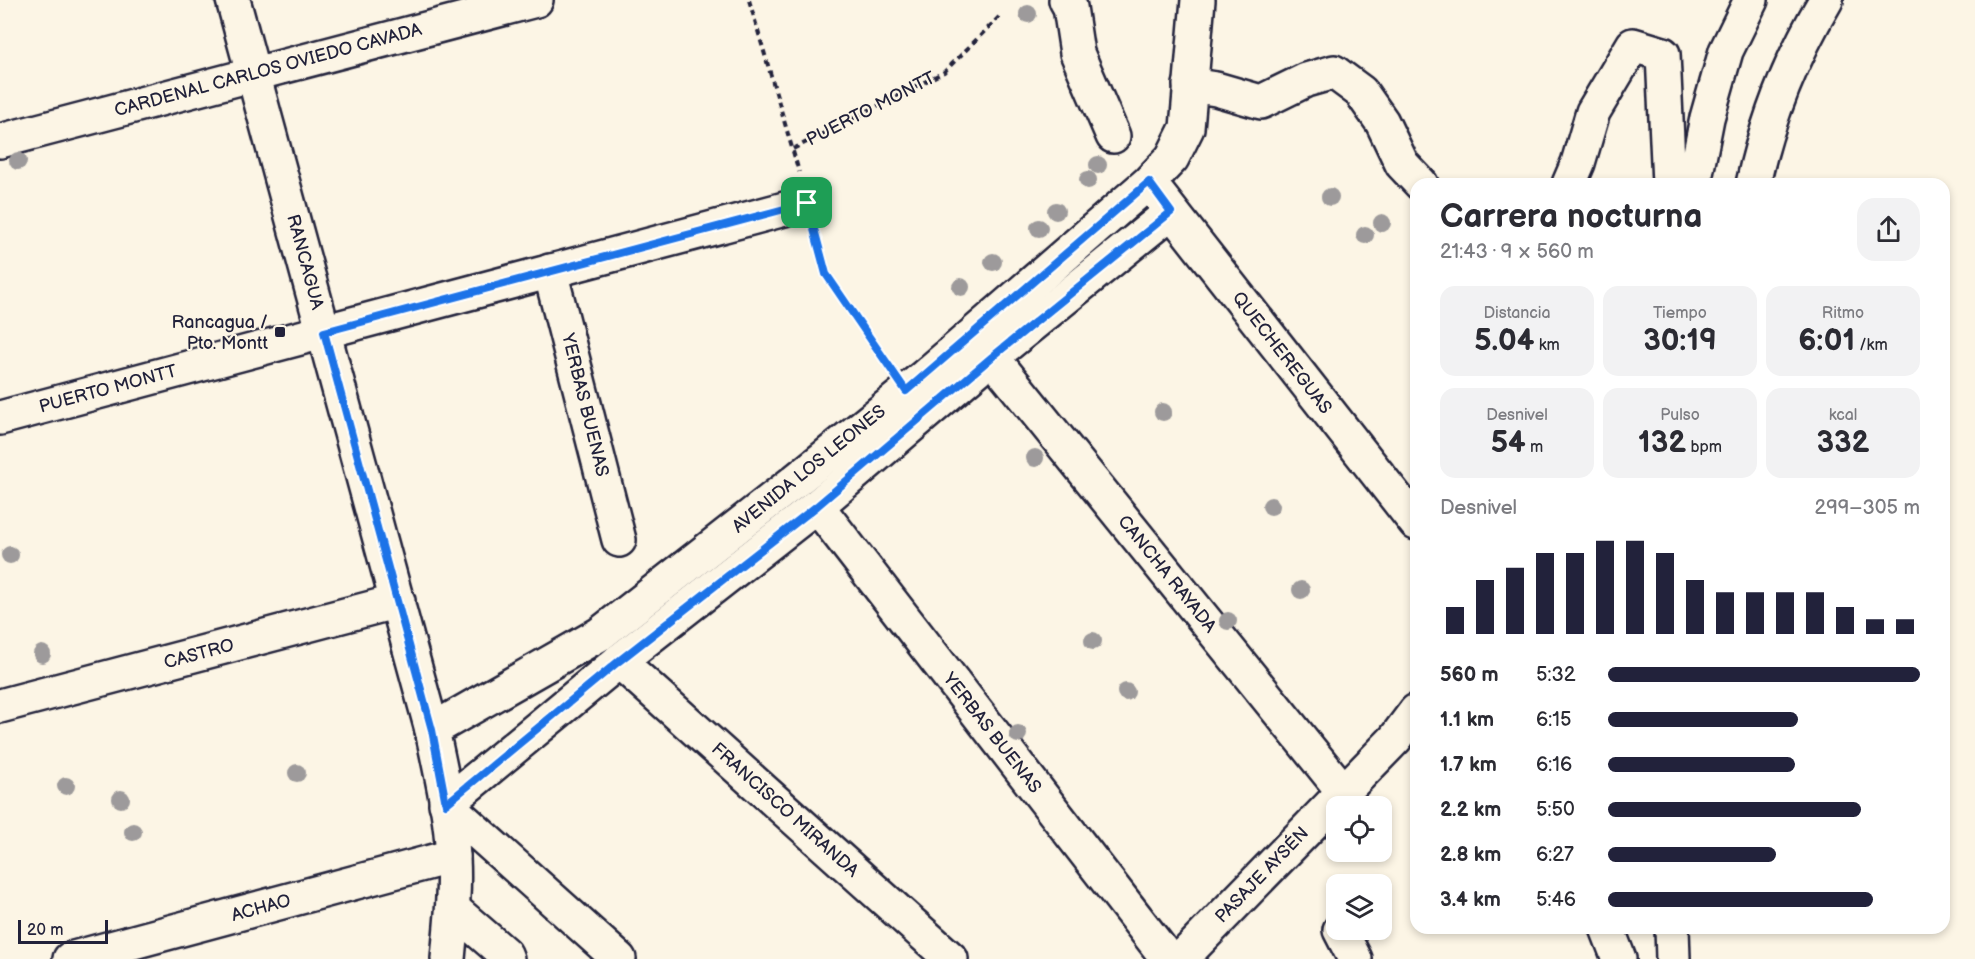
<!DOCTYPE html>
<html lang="es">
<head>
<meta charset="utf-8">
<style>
  body { margin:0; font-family:"Balsamiq Sans",sans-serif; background:#f2f2f3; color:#2b2b33; height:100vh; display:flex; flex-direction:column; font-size:22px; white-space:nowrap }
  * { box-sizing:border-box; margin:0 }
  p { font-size:20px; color:#7c7c81 }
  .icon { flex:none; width:33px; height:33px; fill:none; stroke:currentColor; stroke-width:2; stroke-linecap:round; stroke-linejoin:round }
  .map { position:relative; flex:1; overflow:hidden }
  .side { position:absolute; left:1410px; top:178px; width:540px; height:756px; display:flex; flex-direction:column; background:#fff; border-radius:18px; box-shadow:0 3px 9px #0003 }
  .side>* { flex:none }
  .tools { position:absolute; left:1326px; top:796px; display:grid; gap:12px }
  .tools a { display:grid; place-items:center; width:66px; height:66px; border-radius:12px; background:#fff; box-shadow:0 3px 9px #0003; font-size:30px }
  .scale { position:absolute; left:18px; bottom:15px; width:90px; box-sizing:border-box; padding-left:6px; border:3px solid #22223b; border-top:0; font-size:16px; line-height:21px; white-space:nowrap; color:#22223b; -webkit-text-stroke:4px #fcf5e5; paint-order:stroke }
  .pin { position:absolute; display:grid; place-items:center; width:51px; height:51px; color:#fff; margin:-26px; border-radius:12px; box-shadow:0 3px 9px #0006 }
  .round { display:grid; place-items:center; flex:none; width:63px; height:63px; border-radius:18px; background:#f2f2f3 }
  .head { display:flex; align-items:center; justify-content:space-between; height:102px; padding:0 30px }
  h1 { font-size:33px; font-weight:700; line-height:45px }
  .metrics { display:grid; grid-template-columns:repeat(3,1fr); gap:9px; height:102px; padding:6px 30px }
  .metrics div { display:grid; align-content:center; border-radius:15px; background:#f2f2f3; text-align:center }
  .metrics b { font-size:30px; font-weight:700 }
  .metrics small { font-size:16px; font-weight:400 }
  .metrics p { font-size:16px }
  .chart { height:168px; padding:12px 30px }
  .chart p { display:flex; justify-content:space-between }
  .chart svg { width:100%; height:108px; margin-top:6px; stroke:#22223b; stroke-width:6 }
  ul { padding:0 30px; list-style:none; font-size:20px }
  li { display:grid; grid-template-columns:96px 72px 1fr; align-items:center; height:45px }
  li i { height:15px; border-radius:8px; background:#22223b }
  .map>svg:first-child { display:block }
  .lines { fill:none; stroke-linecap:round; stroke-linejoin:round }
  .minor-casing { stroke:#22223b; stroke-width:38 }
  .major-casing { stroke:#22223b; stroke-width:38 }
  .path { stroke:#22223b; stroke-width:4; stroke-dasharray:6 4.5; stroke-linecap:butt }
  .minor { stroke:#fcf5e5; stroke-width:33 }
  .major { stroke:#fcf5e5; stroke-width:33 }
  .tree { fill:#9d9a9b }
  .route-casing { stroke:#fff; stroke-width:12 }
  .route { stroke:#1a73e8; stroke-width:8 }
  .poi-dot { fill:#22223b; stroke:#fcf5e5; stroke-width:2 }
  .labels { text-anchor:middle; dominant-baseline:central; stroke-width:4.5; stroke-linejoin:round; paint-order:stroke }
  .street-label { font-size:18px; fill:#22223b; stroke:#fcf5e5 }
  .poi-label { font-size:18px; fill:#22223b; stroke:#fcf5e5; text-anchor:end }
</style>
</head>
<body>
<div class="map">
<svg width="1975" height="959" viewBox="0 0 1975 959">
  <rect width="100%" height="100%" fill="#fcf5e5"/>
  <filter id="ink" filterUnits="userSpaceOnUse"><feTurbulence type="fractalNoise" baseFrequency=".0167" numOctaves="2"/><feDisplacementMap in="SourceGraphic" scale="12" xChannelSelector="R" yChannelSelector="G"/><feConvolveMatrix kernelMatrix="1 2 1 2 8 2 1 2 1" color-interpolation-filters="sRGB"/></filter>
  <g filter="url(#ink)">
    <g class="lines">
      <g class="minor-casing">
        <g id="minor">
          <path d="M233,0L432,730"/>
          <path d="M1066,0L1070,7L1077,53L1113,136"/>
          <path d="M1190,85L1216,89L1261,102L1306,80L1334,72L1361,92L1382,122L1402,164L1421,184"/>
          <path d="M0,141L536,0"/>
          <path d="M1569,184L1578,163L1593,112L1633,45L1663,54L1669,184"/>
          <path d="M1694,184L1707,118L1726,51L1751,0"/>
          <path d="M1753,184C1767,120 1792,57 1826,0"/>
          <path d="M1158,194L1416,523"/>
          <path d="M550,271L619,540"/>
          <path d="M992,357L1343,791"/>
          <path d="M0,418L807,203"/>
          <path d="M817,506L1168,959"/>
          <path d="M619,661L951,959"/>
          <path d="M0,706L398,601"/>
          <path d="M453,909L505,954L507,959"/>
          <path d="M1607,928L1619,959"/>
          <path d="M1672,928L1673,959"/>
          <path d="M1340,930L1355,959"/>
          <path d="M70,959L453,856"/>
          <path d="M619,959L446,804L619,661L817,506L992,357L1171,212"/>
          <path d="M1181,959L1395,739L1416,711"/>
        </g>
      </g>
      <g class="major-casing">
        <path id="major" d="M448,959C451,925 455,892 453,858C451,815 441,772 432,730L600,634L794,482L925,376L1149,182L1172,158L1187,128L1198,0"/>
      </g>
      <g class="path">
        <path d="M749,0L799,172"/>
        <path d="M793,149L944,72L999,17"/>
        <path d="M815,232L826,274L888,365"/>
      </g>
      <use href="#minor" class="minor"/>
      <use href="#major" class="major"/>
    </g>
    <g class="tree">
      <circle cx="1028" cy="14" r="9"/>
      <circle cx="18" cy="161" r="9"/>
      <circle cx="1098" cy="165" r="9"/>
      <circle cx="1088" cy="180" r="9"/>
      <circle cx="1330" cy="197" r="9"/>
      <circle cx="1056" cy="211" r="9"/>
      <circle cx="1382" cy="223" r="9"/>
      <circle cx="1039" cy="228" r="9"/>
      <circle cx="1365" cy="235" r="9"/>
      <circle cx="993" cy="262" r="9"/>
      <circle cx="961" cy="287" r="9"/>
      <circle cx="1163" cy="412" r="9"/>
      <circle cx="1035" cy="458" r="9"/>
      <circle cx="1271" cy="506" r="9"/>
      <circle cx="10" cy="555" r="9"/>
      <circle cx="1301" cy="590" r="9"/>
      <circle cx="1228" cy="621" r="9"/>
      <circle cx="1093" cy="641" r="9"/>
      <circle cx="42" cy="654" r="9"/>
      <circle cx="1126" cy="692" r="9"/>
      <circle cx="1018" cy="734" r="9"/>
      <circle cx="297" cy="773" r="9"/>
      <circle cx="66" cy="786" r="9"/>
      <circle cx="121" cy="799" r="9"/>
      <circle cx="133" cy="832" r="9"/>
    </g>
  </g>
  <g class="lines" filter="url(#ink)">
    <g class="route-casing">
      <path id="route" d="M1149,182L1171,212L992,357L817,506L619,661L446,804L432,730L324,332L807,203L826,274L906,391Z"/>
    </g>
    <use href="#route" class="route"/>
  </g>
  <rect class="poi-dot" x="274" y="326" width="12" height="12" rx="3"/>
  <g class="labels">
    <g class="street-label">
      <text transform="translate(268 70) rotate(-15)">CARDENAL CARLOS OVIEDO CAVADA</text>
      <text transform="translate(871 109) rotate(-27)">PUERTO MONTT</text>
      <text transform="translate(305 262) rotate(75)">RANCAGUA</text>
      <text transform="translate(1282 353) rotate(52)">QUECHEREGUAS</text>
      <text transform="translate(108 389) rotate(-15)">PUERTO MONTT</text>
      <text transform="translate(585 405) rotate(76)">YERBAS BUENAS</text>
      <text transform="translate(809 469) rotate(-39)">AVENIDA LOS LEONES</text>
      <text transform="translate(1167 574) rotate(51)">CANCHA RAYADA</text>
      <text transform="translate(199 654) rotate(-15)">CASTRO</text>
      <text transform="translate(992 733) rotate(52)">YERBAS BUENAS</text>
      <text transform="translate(785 810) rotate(42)">FRANCISCO MIRANDA</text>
      <text transform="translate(1262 875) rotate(-46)">PASAJE AYSÉN</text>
      <text transform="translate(261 908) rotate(-15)">ACHAO</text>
    </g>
    <g class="poi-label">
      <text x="268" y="322">Rancagua /<tspan x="268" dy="21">Pto. Montt</tspan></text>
    </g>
  </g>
</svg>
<div class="tools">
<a><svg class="icon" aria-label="locate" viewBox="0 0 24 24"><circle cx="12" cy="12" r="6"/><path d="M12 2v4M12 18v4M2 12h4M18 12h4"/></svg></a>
<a><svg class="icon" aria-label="layers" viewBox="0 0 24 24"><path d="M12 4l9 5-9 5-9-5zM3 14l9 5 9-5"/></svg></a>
</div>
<div class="scale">20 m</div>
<div class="pin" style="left:807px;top:203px;background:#1e9e55"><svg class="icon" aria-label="arrive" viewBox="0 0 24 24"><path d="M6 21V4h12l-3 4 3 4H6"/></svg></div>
<section class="side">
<div class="head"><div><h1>Carrera nocturna</h1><p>21:43 · 9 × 560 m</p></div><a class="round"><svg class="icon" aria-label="share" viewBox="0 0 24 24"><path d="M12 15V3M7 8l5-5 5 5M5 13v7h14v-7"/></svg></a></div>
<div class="metrics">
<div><p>Distancia</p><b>5.04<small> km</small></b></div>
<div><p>Tiempo</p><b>30:19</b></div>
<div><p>Ritmo</p><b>6:01<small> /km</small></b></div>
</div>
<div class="metrics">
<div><p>Desnivel</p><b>54<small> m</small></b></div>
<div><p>Pulso</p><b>132<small> bpm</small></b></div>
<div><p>kcal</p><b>332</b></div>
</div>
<div class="chart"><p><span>Desnivel</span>299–305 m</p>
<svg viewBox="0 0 160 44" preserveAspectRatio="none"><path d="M5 44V33M15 44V22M25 44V17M35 44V11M45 44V11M55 44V6M65 44V6M75 44V11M85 44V22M95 44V27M105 44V27M115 44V27M125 44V27M135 44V33M145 44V38M155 44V38"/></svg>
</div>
<ul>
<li><b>560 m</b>5:32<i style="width:100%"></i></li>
<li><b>1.1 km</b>6:15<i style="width:61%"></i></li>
<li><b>1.7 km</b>6:16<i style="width:60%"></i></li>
<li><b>2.2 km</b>5:50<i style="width:81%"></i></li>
<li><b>2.8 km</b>6:27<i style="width:54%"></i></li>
<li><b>3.4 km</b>5:46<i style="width:85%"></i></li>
</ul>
</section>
</div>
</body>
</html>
